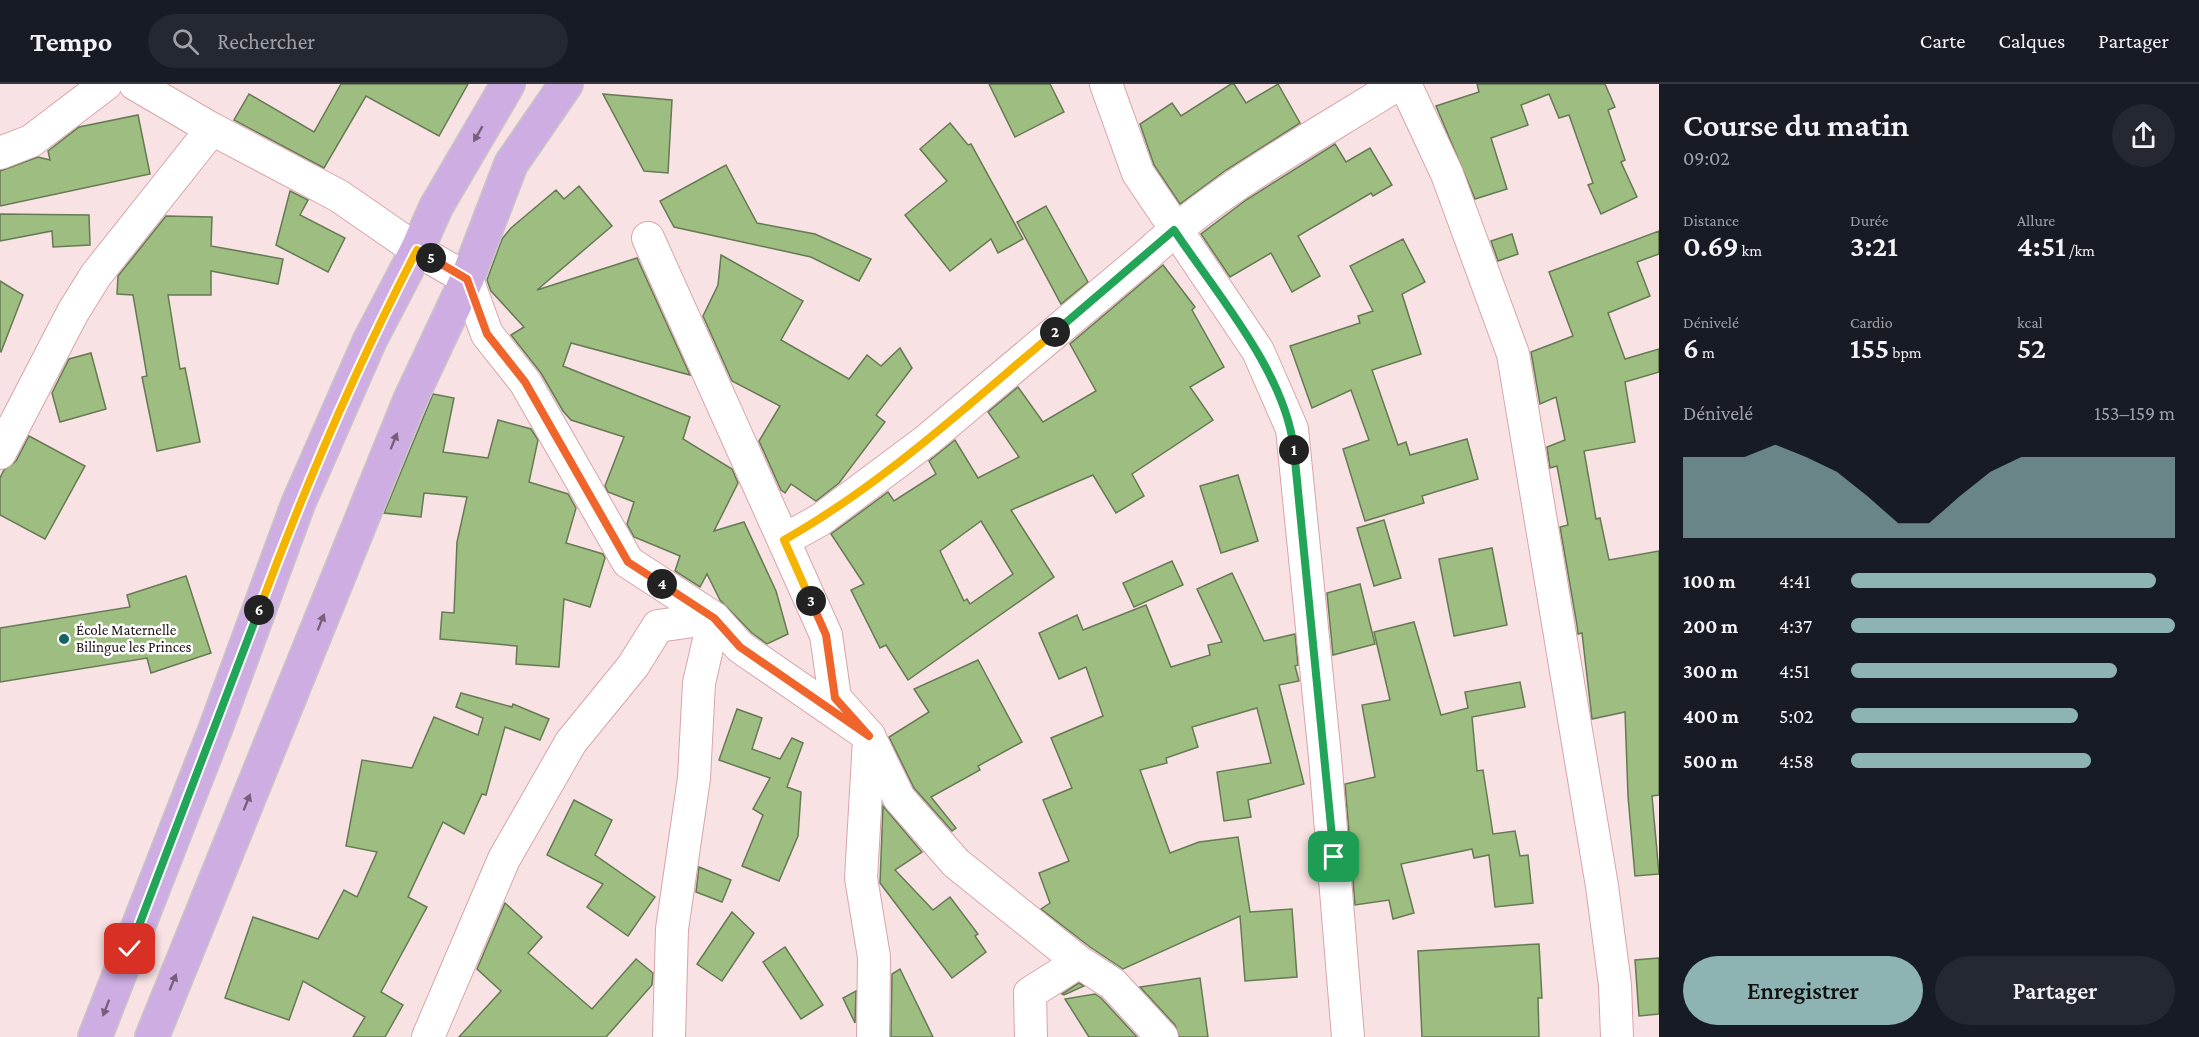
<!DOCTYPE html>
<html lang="fr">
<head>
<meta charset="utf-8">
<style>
  body { margin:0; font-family:"Crimson Pro",serif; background:#242831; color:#f1f3f6; height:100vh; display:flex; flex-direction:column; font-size:22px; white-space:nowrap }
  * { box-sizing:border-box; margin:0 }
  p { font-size:20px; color:#9ea1a6 }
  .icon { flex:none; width:33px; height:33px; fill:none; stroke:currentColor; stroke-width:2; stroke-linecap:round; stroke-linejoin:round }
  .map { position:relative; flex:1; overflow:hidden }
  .side { display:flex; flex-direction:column; background:#171b24; width:540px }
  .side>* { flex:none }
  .pin { position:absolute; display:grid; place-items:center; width:51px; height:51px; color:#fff; margin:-26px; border-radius:12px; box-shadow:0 3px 9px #0006 }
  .km { position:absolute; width:30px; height:30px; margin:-15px; border-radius:50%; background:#222; color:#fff; font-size:16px; line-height:30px; text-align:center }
  .round { display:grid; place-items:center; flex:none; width:63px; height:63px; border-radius:32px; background:#242831 }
  .headline { display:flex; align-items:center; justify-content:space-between; height:102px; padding:0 24px }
  h1 { font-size:33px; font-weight:600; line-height:45px }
  .metrics { display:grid; grid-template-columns:repeat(3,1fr); gap:9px; height:102px; padding:6px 24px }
  .metrics div { display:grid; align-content:center }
  .metrics b { font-size:30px; font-weight:600 }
  .metrics small { font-size:16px; font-weight:400 }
  .metrics p { font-size:16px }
  .chart { height:168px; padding:12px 24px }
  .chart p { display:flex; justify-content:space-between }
  .chart svg { width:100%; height:108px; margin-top:6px; fill:#8eb3b3; opacity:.7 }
  .button { display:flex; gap:12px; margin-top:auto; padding:12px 24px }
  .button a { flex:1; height:69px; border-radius:36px; background:#8eb3b3; color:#111; font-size:24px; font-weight:600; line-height:69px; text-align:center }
  .button a+a { background:#242831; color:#f1f3f6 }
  ul { padding:0 24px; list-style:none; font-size:20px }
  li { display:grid; grid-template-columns:96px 72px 1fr; align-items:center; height:45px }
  li i { height:15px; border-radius:8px; background:#8eb3b3 }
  header { display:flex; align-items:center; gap:36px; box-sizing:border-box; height:84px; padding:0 30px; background:#171b24; border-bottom:2px solid #363941 }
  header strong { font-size:28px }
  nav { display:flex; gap:33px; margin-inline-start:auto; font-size:21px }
  .search { width:420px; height:54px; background:#242831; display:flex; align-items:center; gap:15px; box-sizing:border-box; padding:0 21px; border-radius:33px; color:#9ea1a6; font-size:22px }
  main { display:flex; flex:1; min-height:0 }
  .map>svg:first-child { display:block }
  .building { fill:#9ebe81; stroke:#667954; stroke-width:1.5; fill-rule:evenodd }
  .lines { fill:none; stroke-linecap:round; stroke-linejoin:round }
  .minor-casing { stroke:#d7a5ab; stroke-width:34 }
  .primary-casing { stroke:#c9c5c6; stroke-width:36 }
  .minor { stroke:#fff; stroke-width:32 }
  .primary { stroke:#ceade3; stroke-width:33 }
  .oneway { fill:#775e7a }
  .split-1-casing { stroke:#fff; stroke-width:12 }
  .split-2-casing { stroke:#fff; stroke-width:12 }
  .split-3-casing { stroke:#fff; stroke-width:12 }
  .split-4-casing { stroke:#fff; stroke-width:12 }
  .split-5-casing { stroke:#fff; stroke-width:12 }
  .split-6-casing { stroke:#fff; stroke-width:12 }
  .split-7-casing { stroke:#fff; stroke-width:12 }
  .split-1 { stroke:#22a559; stroke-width:8 }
  .split-2 { stroke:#22a559; stroke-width:8 }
  .split-3 { stroke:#f5b400; stroke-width:8 }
  .split-4 { stroke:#f0652b; stroke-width:8 }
  .split-5 { stroke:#f0652b; stroke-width:8 }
  .split-6 { stroke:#f5b400; stroke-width:8 }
  .split-7 { stroke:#22a559; stroke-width:8 }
  .poi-dot { fill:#166461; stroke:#fff; stroke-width:2 }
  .labels { text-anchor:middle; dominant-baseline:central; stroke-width:5; stroke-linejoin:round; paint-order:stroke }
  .poi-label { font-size:15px; fill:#200f12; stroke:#fff; text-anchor:start }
</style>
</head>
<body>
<header>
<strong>Tempo</strong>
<div class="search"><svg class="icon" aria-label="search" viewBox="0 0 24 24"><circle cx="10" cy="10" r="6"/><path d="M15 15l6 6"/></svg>Rechercher</div>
<nav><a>Carte</a><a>Calques</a><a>Partager</a></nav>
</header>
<main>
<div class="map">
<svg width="1659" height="953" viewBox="0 0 1659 953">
  <rect width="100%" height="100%" fill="#f8e2e4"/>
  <g class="building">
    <path d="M341,0H468L439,52L366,12L324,84L234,36L249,10L314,48Z"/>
    <path d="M989,0H1050L1064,28L1015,53Z"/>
    <path d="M1231,0H1234L1246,19L1278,0L1300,39L1226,86L1180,120L1154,81L1140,40L1172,19L1181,32Z"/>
    <path d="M1477,0H1605L1615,23L1608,26L1625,76L1621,78L1637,113L1601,130L1588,101L1593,99L1569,31L1559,34L1549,10L1521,21L1528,41L1491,54L1507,105L1475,115L1436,22L1479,8Z"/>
    <path d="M603,10L672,16L668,89L644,87Z"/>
    <path d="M138,31L150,90L0,122V87L38,73L50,76L48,67L79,43Z"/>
    <path d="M950,39L968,61L971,60L1023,155L998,169L991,155L950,187L905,131L947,97L920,65Z"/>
    <path d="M1335,60L1346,78L1370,64L1392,101L1373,112L1371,109L1298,152L1320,192L1292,208L1271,169L1230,193L1201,150L1246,116Z"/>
    <path d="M726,81L757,139L815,150L871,175L859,197L811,173L674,143L660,117Z"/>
    <path d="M579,102L612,142L537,206L637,174L690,291L571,259L563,282L690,333L683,355L732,385L738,399L714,447L744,438L776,507L788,550L767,560L752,549L720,516L707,490L700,503L675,487L680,472L634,453L627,440L634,418L608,408L605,402L624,353L571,336L563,327L541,289L511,251L524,243L491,207L487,196L502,155L511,144L556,106L564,115Z"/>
    <path d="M290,107L308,116L300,131L345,154L328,188L276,161Z"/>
    <path d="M1046,122L1088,198L1061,220L1017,138Z"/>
    <path d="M0,130L89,131L90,161L53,163L52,147L0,157Z"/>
    <path d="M166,132L212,133L211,162L283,175L278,200L211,187V211H168L180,285L185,284L200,358L157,367L142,293L147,292L133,211L117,210L118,192Z"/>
    <path d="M1659,147V170L1637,178L1650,212L1608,229L1625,275L1659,265V288L1625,298L1635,358L1584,367L1596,435L1600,434L1609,476L1659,467V711L1652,712L1659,790L1635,792L1628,712L1625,628L1592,635L1582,549L1578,550L1577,541L1560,443L1568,441L1557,382L1550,384L1547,363L1565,356L1556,313L1540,320L1531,268L1573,252L1549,188Z"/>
    <path d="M1512,150L1518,170L1498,177L1491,157Z"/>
    <path d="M1403,155L1425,198L1402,210L1421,270L1372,286L1398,361L1406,358L1410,371L1467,355L1478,395L1422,412L1424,419L1365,437L1343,365L1369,356L1351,306L1312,324L1290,262L1360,239L1358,232L1373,227L1350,182Z"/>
    <path d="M721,171L803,217L781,256L849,295L867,271L881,282L900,264L912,284L876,331L885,338L839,399L816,417L791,400L785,409L781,406L759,357L780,322L732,297L703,232L718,201Z"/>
    <path d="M1163,181L1195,223L1192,226L1224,283L1190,303L1213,336L1132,390L1144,412L1116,429L1093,391L1011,426L1054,493L908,596L886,561L880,564L851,506L864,500L831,450L888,408L894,417L936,390L929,377L955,356L978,394L1019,373L988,328L1018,303L1043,338L1096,307L1070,260ZM981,437L1013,490L970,520L967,515L964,517L940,467Z"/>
    <path d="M0,197L23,211L1,268L0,267Z"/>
    <path d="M91,269L106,325L60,338L52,309L69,275Z"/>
    <path d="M433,310L454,314L443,368L488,374L498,336L531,345L538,356L529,398L568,410L576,424L566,459L603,470L605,474L590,523L564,515L559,583L516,580L517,562L440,555L442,528L454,529L457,458L467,413L424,409L421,433L384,429Z"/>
    <path d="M29,352L85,382L45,455L0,431V394L4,386L16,377Z"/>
    <path d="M1238,391L1258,457L1221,469L1200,402Z"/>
    <path d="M1384,436L1401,494L1374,502L1357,444Z"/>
    <path d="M1492,464L1507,541L1454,552L1439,475Z"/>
    <path d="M1172,477L1183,501L1134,523L1123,499Z"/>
    <path d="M1232,489L1264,557L1295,550L1298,581L1295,582L1299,597L1279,601L1304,700L1248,716L1251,733L1224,737L1217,688L1271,679L1257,624L1192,643L1198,663L1166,674L1167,679L1140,686L1170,769L1199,758L1238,753L1250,828L1292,825L1297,893L1245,897L1240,832L1123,885L1090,863L1041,825L1050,819L1039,789L1069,777L1043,716L1072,704L1051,654L1103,632L1086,583L1059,595L1039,549L1077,531L1083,546L1146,521L1171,583L1210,571L1208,561L1222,558L1197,505Z"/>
    <path d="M186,492L211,569L151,589L147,574L0,598V544L130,523L127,511Z"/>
    <path d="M1360,500L1375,560L1333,571L1327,509Z"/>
    <path d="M1414,538L1441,631L1468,624L1465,608L1520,598L1525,623L1472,633L1477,687L1483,686L1493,750L1515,747L1520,772L1528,771L1533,819L1495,823L1489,771L1474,774L1472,765L1401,780L1414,829L1393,835L1389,816L1355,821L1345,700L1375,693L1362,621L1390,616L1374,548Z"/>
    <path d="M978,576L1022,658L978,682L980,686L931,713L956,744L952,747L914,704L889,653L929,628L914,605Z"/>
    <path d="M461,609L512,623L513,620L549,635L540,656L505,643L486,711L482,710L464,750L443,738L408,813L427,823L381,908L403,921L385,953H353L365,933L303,897L289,936L225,914L253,833L318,855L344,806L357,813L377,768L346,762L362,676L412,684L434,633L478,651L483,634L456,623Z"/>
    <path d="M737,625L762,634L752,665L780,675L792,654L803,659L787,703L801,708L798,752L779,797L742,782L763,731L753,725L770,694L719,676Z"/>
    <path d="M574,716L612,736L595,771L655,813L628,852L587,823L603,800L547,771Z"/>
    <path d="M883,722L922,768L895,786L933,826L950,813L978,850L975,852L986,868L952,894L880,799Z"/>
    <path d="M699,783L731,796L722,818L696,808Z"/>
    <path d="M505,819L542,853L528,869L592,925L636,875L653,889L652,901L606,953H459L501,907L477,885Z"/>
    <path d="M732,828L754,849L722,897L697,880Z"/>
    <path d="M1539,860L1542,914H1538L1539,953H1422L1418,867Z"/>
    <path d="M785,863L823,921L801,935L763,878Z"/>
    <path d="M1659,874V930L1639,932L1635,876Z"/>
    <path d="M900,885L933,953H891L892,890Z"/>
    <path d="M1200,894L1208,953H1179L1175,941L1140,903Z"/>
    <path d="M1079,899L1084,902L1064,911L1062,910Z"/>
    <path d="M856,907L855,939L843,914Z"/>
    <path d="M1095,910L1101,914L1137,953H1089L1065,915Z"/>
  </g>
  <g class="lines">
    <g class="minor-casing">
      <g id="minor">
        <path d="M135,0L212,45L339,112L417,166L467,195L487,250L525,298L628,478L714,534L740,563L869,652"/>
        <path d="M1106,0L1138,89L1258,267L1292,345L1325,673L1348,953"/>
        <path d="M1405,0L1447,90L1513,270L1602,802L1615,901L1617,953"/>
        <path d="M0,69L31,57L106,0"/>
        <path d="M648,154L826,551L835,614L869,652L899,714L956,779L1079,878L1030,909L1031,953"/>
        <path d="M0,369L73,228L96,191L212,45"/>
        <path d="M784,456L820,436L927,356L1146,172C1221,102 1313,54 1398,0"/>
        <path d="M869,656L861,794L874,873L873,953"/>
        <path d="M1079,878L1113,900L1162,953"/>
        <path d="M428,953L504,775L571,658L633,582L658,542L714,534"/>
        <path d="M669,953L672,845L694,694L699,599L714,534"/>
      </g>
    </g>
    <g class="primary-casing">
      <g id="primary">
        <path d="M95,953L215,646L298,420L370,256L417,166L436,123L508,0"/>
        <path d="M152,953L410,316L467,195L511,80L566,0"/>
      </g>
    </g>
    <use href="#minor" class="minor"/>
    <use href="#primary" class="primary"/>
  </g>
  <defs><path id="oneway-solid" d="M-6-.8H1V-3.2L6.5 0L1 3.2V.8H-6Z" transform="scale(1.5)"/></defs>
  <g class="oneway">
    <use href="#oneway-solid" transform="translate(478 50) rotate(120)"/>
    <use href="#oneway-solid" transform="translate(394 357) rotate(-68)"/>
    <use href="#oneway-solid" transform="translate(321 538) rotate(-68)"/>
    <use href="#oneway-solid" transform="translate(247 718) rotate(-68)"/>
    <use href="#oneway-solid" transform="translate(173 898) rotate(-68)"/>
    <use href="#oneway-solid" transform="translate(106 924) rotate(111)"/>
  </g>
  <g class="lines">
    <g class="split-1-casing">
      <path id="split-1" d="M1294,366L1334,773"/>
    </g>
    <g class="split-2-casing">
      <path id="split-2" d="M1055,248L1174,146C1216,209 1286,289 1294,366"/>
    </g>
    <g class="split-3-casing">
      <path id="split-3" d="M811,517L784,456C883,400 969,320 1055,248"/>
    </g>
    <g class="split-4-casing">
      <path id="split-4" d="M662,500L714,534L740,563L869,652L835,614L826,551L811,517"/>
    </g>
    <g class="split-5-casing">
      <path id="split-5" d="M431,174L467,195L487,250L525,298L628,478L662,500"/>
    </g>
    <g class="split-6-casing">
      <path id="split-6" d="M259,526C305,402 356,283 417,166L431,174"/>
    </g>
    <g class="split-7-casing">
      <path id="split-7" d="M130,865L259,526"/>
    </g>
    <use href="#split-1" class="split-1"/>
    <use href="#split-2" class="split-2"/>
    <use href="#split-3" class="split-3"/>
    <use href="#split-4" class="split-4"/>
    <use href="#split-5" class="split-5"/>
    <use href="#split-6" class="split-6"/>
    <use href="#split-7" class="split-7"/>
  </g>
  <circle class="poi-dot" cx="64" cy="555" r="6"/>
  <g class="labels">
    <g class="poi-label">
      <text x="76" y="546">École Maternelle<tspan x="76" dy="17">Bilingue les Princes</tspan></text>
    </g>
  </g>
</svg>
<div class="pin" style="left:1334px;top:773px;background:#1e9e55"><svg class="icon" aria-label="arrive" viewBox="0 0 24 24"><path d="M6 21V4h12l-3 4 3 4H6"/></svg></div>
<div class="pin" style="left:130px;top:865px;background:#d93025"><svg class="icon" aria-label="check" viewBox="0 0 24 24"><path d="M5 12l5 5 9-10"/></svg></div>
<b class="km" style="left:1294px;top:366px">1</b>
<b class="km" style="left:1055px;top:248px">2</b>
<b class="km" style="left:811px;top:517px">3</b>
<b class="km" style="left:662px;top:500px">4</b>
<b class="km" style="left:431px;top:174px">5</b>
<b class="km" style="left:259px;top:526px">6</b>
</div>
<section class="side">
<div class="headline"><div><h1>Course du matin</h1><p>09:02</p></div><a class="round"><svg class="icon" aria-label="share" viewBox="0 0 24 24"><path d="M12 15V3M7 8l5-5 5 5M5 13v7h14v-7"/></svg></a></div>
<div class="metrics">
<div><p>Distance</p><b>0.69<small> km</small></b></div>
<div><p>Durée</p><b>3:21</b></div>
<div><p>Allure</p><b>4:51<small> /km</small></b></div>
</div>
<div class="metrics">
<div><p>Dénivelé</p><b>6<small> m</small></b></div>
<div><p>Cardio</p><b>155<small> bpm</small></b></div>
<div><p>kcal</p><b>52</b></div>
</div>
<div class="chart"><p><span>Dénivelé</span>153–159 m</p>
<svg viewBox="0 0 160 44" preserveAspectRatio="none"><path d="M0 44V11L10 11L20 11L30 6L40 11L50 17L60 27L70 38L80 38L90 27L100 17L110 11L120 11L130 11L140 11L150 11L160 11V44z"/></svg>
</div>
<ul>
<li><b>100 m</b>4:41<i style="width:94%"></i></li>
<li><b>200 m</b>4:37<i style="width:100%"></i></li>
<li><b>300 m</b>4:51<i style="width:82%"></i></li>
<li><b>400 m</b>5:02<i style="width:70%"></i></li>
<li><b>500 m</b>4:58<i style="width:74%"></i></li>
</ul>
<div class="button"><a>Enregistrer</a><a>Partager</a></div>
</section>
</main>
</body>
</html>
